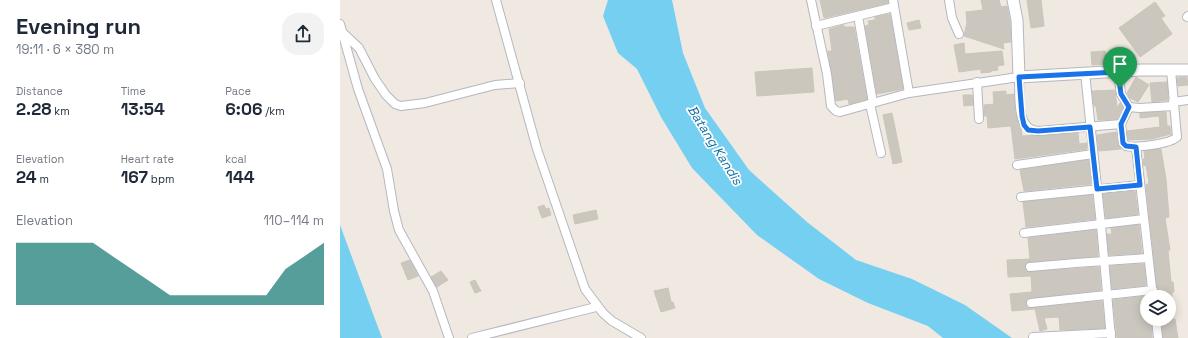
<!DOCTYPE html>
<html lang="en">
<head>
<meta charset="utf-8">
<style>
  body { margin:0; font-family:"Space Grotesk",sans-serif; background:#f2f2f3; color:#1f2937; height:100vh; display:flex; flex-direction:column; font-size:15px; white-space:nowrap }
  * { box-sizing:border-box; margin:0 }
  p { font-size:13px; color:#747a83 }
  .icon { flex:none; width:22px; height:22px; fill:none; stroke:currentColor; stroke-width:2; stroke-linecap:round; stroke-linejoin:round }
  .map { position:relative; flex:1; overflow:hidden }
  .panel { display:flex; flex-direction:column; background:#fff; width:340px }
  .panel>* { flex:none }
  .controls { position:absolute; left:800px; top:290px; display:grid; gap:8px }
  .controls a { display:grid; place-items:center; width:36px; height:36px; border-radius:50%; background:#fff; box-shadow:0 2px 10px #0003; font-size:20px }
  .pin { position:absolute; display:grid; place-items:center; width:34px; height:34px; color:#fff; margin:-41px -17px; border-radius:50% 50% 50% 0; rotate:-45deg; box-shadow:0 0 4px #0007 }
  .pin .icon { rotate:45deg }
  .round { display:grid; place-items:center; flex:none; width:42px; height:42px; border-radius:16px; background:#f2f2f3 }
  .overview { display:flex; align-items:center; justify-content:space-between; height:68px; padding:0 16px }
  h1 { font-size:22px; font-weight:800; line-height:30px }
  .figures { display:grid; grid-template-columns:repeat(3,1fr); gap:6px; height:68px; padding:4px 16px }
  .figures div { display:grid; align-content:center }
  .figures b { font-size:17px; font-weight:800 }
  .figures small { font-size:11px; font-weight:400 }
  .figures p { font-size:11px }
  .chart { height:112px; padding:8px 16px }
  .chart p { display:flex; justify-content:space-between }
  .chart svg { width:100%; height:72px; margin-top:4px; fill:#0f766e; opacity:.7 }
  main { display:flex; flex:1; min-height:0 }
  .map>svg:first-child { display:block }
  .water { fill:#75cff0 }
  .building { fill:#cbc7bf; stroke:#cbc5ba }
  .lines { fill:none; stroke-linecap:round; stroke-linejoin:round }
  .street-casing { stroke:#b4b7c1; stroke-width:10 }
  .secondary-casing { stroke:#b4b7c1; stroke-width:13 }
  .street { stroke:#fff; stroke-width:8 }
  .secondary { stroke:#fff; stroke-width:11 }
  .route-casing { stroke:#fff; stroke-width:8 }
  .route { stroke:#1a73e8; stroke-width:5 }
  .labels { text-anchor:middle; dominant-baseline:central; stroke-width:3.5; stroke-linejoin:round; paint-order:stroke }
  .water-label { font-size:13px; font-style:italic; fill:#0d6fa3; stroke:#fff }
</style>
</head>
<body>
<main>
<section class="panel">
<div class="overview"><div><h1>Evening run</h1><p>19:11 · 6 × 380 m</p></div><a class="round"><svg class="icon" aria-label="share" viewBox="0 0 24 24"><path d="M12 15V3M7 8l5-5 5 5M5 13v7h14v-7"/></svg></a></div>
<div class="figures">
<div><p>Distance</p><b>2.28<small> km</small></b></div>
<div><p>Time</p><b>13:54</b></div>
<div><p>Pace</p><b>6:06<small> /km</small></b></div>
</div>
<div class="figures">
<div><p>Elevation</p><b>24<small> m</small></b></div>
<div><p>Heart rate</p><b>167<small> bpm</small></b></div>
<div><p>kcal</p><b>144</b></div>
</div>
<div class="chart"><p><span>Elevation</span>110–114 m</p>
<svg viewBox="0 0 160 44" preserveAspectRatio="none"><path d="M0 44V6L10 6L20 6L30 6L40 6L50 14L60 22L70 30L80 38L90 38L100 38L110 38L120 38L130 38L140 22L150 14L160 6V44z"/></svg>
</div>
</section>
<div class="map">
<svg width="848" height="338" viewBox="0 0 848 338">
  <rect width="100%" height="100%" fill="#efe9e1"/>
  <g class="water">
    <path d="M268,0H332L343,53L365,108L409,170L467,222L516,260L572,279L625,305L672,338H603L588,326L528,303L479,279L417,235L352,168L321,117L297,69L278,53L263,16Z"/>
    <path d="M0,225L42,338H0Z"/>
  </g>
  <g class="building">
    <path d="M480,0H548V3L484,18Z"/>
    <path d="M641,0H659L661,7L667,6L670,22L671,42L663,43L664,49L624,36L627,22L626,12L643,10Z"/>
    <path d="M687,0H701L704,26L691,28Z"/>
    <path d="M815,2L825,16L821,18L832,34L800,57L779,28Z"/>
    <path d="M550,14L563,89L537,94L525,26L529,25L528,21L535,20V17Z"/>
    <path d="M579,20L581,28L569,30L567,23Z"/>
    <path d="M504,25V27H514L527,99L509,104L508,99L496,101L488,51H492L489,29Z"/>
    <path d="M624,43L625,54L662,51L664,65L657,66L658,70L651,71V72L641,73V69L619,72L614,45Z"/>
    <path d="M765,51L766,54L790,52L791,63L752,65L751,52Z"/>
    <path d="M472,68L474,92L417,96L415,72Z"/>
    <path d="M796,77L809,85L798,102L790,98L787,93Z"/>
    <path d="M847,77L848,85L838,86L837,78Z"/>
    <path d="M827,82L828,100L812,102L810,83Z"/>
    <path d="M775,90L777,108L780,103L783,107L777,119L758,120L756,106H754L752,91Z"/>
    <path d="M666,91V95L674,94L675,111L681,127L682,136L738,133L739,144L747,143V149L675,159L671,126L648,128L647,116H644V105L654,104L653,92Z"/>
    <path d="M623,95H632L633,105L624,106Z"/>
    <path d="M826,112L827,126H830L831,134L812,139L788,140L787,131L820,127L819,116L800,118V113Z"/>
    <path d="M552,113L562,162L553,164L543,115Z"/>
    <path d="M776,132L778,144L781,149L759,151L757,135Z"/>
    <path d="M821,149L826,179L829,217L825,218L830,250H828L831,282H833L834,292H832V297H818L806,185L809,183L806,165L804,166L803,159H805L804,151Z"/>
    <path d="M749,160L751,184L684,191L680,170Z"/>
    <path d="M795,191L798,214L766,218L763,194Z"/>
    <path d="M752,195L755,219L686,227L683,202Z"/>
    <path d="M204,205L206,209L209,208L211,215L202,218L198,207Z"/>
    <path d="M256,210L258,219L235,224L233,215Z"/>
    <path d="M799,225L802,253L769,255L767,234H772L771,228Z"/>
    <path d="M756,230L758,256L690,262L687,263L685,267L686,270L690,272L759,267L761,290L690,298L687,299L686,303L687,307L692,308L762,301L765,328L720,330L719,317L704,318L707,329L700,331L695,309L672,311L670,294L692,292L691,276L668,277L667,260L690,259L688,238Z"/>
    <path d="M70,260L78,276L68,280L61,263Z"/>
    <path d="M804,264L806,285L772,289L770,266Z"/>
    <path d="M101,271L108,280L97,287L91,277Z"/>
    <path d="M135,280L141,291L135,293L130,282Z"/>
    <path d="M328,288L331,302H333L335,308L321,312L314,291Z"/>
    <path d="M807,296V319H811L812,338H777L773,300Z"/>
    <path d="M822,319H835L838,338H823Z"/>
  </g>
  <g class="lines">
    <g class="street-casing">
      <g id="street">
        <path d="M156,0L197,149L245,289L263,313L272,321L301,338"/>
        <path d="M471,0L487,74L491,106L496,111L500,112L569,93L679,77C680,94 675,130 698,131L781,124"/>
        <path d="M553,0L569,93"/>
        <path d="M609,0L612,18L619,34"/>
        <path d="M518,16L533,103"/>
        <path d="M847,17L848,16"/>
        <path d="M0,24L18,89L47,169L54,211L59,230L93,291L109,338"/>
        <path d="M476,26L554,7"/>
        <path d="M2,32L19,48L35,79L46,95L55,104L61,106L85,103L155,85L180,83"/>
        <path d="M778,72L781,94L789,107L781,124L783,143L786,146C796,148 830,144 837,137L831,70"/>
        <path d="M745,73L761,225L771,338"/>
        <path d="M637,82L639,119"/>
        <path d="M833,102L848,100"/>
        <path d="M530,104L541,153"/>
        <path d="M789,107L799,108L834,106"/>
        <path d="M796,147L813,297"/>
        <path d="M677,165L753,154"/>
        <path d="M681,197L800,185"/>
        <path d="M684,233L804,219"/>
        <path d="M690,267L736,263L808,258"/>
        <path d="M691,303L813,290"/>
        <path d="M816,319L818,338"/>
        <path d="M693,337L771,333"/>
        <path d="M132,338L256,307"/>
      </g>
    </g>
    <g class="secondary-casing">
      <path id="secondary" d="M673,0L677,20L679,77L801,70H848"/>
    </g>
    <use href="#street" class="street"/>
    <use href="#secondary" class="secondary"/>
  </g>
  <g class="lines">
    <g class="route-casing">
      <path id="route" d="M778,72L781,94L789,107L781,124L783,143L786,146L796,147L800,185L757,189L750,127L698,131L688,130L684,125L682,116L679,77Z"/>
    </g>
    <use href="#route" class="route"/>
  </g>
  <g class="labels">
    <g class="water-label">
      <text transform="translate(375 145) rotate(58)">Batang Kandis</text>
    </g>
  </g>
</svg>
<div class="controls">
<a><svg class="icon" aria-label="layers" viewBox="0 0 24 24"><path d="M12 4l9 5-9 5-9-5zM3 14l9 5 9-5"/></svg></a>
</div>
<div class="pin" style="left:780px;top:88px;background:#1e9e55"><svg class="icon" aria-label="arrive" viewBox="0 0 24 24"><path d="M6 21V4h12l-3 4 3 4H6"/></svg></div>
</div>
</main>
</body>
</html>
